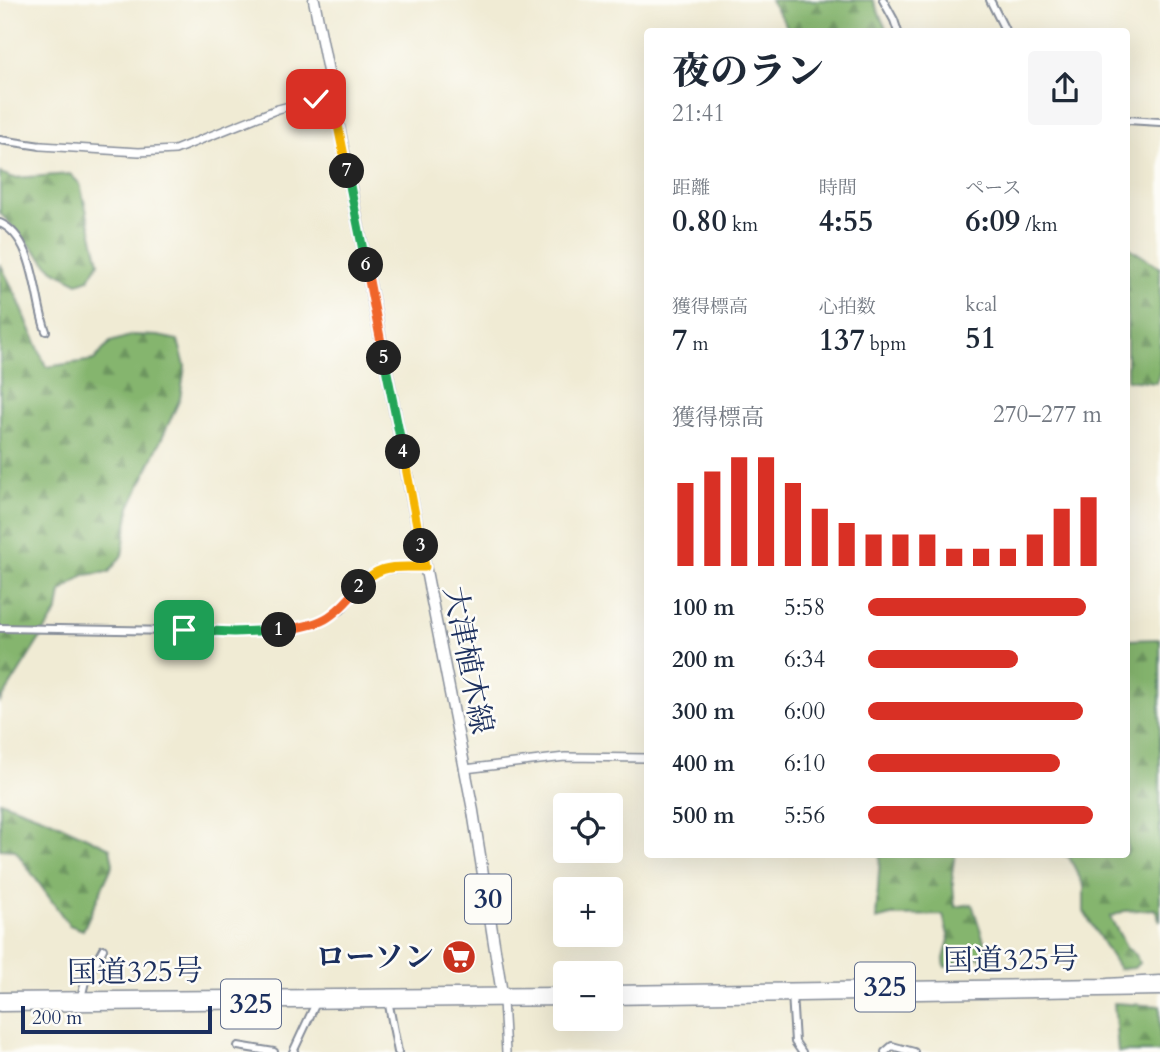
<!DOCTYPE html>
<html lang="ja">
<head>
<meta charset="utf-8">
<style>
  body { margin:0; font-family:Cardo,"Noto Serif JP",serif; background:#f6f6f7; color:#1f2937; height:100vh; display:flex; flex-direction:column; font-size:26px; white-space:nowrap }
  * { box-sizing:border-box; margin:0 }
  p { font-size:23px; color:#747a83 }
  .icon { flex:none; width:38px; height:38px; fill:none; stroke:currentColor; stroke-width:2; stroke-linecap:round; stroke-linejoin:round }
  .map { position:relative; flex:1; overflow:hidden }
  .side { position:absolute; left:644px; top:28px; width:486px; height:830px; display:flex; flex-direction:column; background:#fff; border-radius:7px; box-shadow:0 7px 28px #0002 }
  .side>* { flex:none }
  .fabs { position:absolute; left:553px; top:793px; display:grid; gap:14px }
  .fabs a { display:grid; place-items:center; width:70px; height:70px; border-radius:7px; background:#fff; box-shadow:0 7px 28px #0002; font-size:35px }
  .scale { position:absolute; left:21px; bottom:18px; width:191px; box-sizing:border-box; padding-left:7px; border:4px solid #1b2f5e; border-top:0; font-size:19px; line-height:24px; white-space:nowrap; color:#1b2f5e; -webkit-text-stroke:5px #fdfcf7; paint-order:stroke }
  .pin { position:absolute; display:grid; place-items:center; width:60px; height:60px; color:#fff; margin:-30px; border-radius:14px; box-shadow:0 4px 10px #0006 }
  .km { position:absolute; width:35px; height:35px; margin:-18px; border-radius:50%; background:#222; color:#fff; font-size:19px; line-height:35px; text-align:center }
  .round { display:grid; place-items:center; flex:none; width:74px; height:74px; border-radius:7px; background:#f6f6f7 }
  .head { display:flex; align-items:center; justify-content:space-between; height:119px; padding:0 28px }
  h1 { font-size:38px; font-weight:800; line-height:52px }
  .figures { display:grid; grid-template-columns:repeat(3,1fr); gap:10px; height:119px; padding:7px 28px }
  .figures div { display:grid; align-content:center }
  .figures b { font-size:30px; font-weight:800 }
  .figures small { font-size:19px; font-weight:400 }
  .figures p { font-size:19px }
  .chart { height:196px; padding:14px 28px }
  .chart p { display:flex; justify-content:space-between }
  .chart svg { width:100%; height:126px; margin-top:7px; stroke:#d93025; stroke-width:6 }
  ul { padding:0 28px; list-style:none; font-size:23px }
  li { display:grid; grid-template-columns:112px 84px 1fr; align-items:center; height:52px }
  li i { height:18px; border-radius:9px; background:#d93025 }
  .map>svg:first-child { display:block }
  .forest { fill:url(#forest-firs); stroke:#507266; stroke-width:2 }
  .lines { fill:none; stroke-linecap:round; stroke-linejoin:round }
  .minor-casing { stroke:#868d99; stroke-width:10 }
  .tertiary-casing { stroke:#868d99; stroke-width:10 }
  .primary-casing { stroke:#868d99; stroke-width:13 }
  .trunk-casing { stroke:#868d99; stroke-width:13 }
  .minor { stroke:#fff; stroke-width:6 }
  .tertiary { stroke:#fff; stroke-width:7 }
  .primary { stroke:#fff; stroke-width:10 }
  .trunk { stroke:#fff; stroke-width:10 }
  .split-1-casing { stroke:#fff; stroke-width:14 }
  .split-2-casing { stroke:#fff; stroke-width:14 }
  .split-3-casing { stroke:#fff; stroke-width:14 }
  .split-4-casing { stroke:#fff; stroke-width:14 }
  .split-5-casing { stroke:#fff; stroke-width:14 }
  .split-6-casing { stroke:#fff; stroke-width:14 }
  .split-7-casing { stroke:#fff; stroke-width:14 }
  .split-8-casing { stroke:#fff; stroke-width:14 }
  .split-1 { stroke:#22a559; stroke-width:9 }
  .split-2 { stroke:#f0652b; stroke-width:9 }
  .split-3 { stroke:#f5b400; stroke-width:9 }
  .split-4 { stroke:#f5b400; stroke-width:9 }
  .split-5 { stroke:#22a559; stroke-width:9 }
  .split-6 { stroke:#f0652b; stroke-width:9 }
  .split-7 { stroke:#22a559; stroke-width:9 }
  .split-8 { stroke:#f5b400; stroke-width:9 }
  .labels { text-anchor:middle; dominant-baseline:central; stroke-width:5; stroke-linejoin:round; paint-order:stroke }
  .shield { fill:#fdfcf7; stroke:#5f6c8c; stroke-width:2 }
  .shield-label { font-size:28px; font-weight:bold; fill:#1b2f5e }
  .street-label { font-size:30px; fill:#1b2f5e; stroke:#fdfcf7 }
  .poi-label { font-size:30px; font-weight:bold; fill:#1b2f5e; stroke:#fdfcf7; text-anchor:end }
</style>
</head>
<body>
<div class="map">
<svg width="1160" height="1052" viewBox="0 0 1160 1052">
  <defs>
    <pattern id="forest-firs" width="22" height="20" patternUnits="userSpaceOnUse" patternTransform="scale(1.75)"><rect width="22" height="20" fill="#85b56e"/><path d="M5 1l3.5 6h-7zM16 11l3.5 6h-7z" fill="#6c945e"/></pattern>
  </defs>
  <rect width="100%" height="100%" fill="#fdfcf7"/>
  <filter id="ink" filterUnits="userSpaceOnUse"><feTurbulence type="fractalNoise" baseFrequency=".0143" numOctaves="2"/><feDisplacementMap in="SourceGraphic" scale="14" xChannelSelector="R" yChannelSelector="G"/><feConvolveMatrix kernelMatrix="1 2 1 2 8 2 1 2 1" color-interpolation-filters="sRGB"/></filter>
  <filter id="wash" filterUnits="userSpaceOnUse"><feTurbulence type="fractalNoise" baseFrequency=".00686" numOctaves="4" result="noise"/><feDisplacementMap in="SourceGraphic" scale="28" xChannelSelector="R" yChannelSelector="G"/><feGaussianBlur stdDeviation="1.57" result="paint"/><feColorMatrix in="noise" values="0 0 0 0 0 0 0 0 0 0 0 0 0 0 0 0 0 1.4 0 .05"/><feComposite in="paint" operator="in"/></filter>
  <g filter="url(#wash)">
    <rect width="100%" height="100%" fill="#f0ebd4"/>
    <g class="forest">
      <path d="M770,0H873L887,31H790Z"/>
      <path d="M0,173L14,178L70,174L80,184L99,262L89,279L78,283L53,270L0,213Z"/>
      <path d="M1127,246L1160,268V371L1156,383L1127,380Z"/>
      <path d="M0,264L17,297L46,367L94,360L110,342L133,335L158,336L178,340L185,366L180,399L130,507L122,555L109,572L84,575L61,592L58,610L0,702Z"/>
      <path d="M1160,639V921L1155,909L1124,911L1110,917L1127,948L1136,955L1139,963L1134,968L1119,969L1084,912V886L1069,857L1062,854H1127V640Z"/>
      <path d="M0,801L50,820L110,848L113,864L83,930L69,925L15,850L0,849Z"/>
      <path d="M880,854H955L952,873L955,907L972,904L987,950L994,952L993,959L985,961L978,957L959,958L956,964L945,967L944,959L949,939L943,915L891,916L876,920Z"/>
      <path d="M1114,1003L1160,1006V1052H1118Z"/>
    </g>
  </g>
  <g filter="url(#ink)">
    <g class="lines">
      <g class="minor-casing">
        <g id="minor">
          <path d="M883,0L894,20L898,32"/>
          <path d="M990,0L1006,32"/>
          <path d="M1127,120L1160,122"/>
          <path d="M0,140L41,146"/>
          <path d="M0,223C36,239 34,300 46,331"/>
          <path d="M0,628L234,632L302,627L322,621L341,610L368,576L379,570L425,567"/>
          <path d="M792,993L795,1042L802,1052"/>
          <path d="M81,998L88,969L93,967L103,949"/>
          <path d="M388,1000L398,1052"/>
          <path d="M238,1046L274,1052"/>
          <path d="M293,1052L316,1003"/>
          <path d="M885,1052L892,1046L914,1052"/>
        </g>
      </g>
      <g class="tertiary-casing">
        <g id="tertiary">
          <path d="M41,146L139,152L175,150L278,109L332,95"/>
          <path d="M465,769L565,757L648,758"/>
          <path d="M503,1001L506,1052"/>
        </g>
      </g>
      <g class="primary-casing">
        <path id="primary" d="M314,0L472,805L503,1000"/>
      </g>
      <g class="trunk-casing">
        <g id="trunk">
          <path d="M611,991L1107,984L1160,981"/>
          <path d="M0,998L565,993"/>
          <path d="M611,999L1160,990"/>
          <path d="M0,1006L565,1000"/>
        </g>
      </g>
      <use href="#minor" class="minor"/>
      <use href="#tertiary" class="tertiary"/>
      <use href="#primary" class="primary"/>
      <use href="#trunk" class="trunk"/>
    </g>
  </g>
  <g class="lines" filter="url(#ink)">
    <g class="split-1-casing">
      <path id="split-1" d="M184,630L234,632L279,630"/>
    </g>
    <g class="split-2-casing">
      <path id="split-2" d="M279,630C321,626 333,619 359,587"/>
    </g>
    <g class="split-3-casing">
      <path id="split-3" d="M359,587C380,562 396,568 425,567L421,546"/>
    </g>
    <g class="split-4-casing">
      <path id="split-4" d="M403,452L421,546"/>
    </g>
    <g class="split-5-casing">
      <path id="split-5" d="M384,358L403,452"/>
    </g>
    <g class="split-6-casing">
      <path id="split-6" d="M366,265L384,358"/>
    </g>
    <g class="split-7-casing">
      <path id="split-7" d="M347,171L366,265"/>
    </g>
    <g class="split-8-casing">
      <path id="split-8" d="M316,99L332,95L347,171"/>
    </g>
    <use href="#split-1" class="split-1"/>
    <use href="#split-2" class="split-2"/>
    <use href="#split-3" class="split-3"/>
    <use href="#split-4" class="split-4"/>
    <use href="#split-5" class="split-5"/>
    <use href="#split-6" class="split-6"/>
    <use href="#split-7" class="split-7"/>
    <use href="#split-8" class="split-8"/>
  </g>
  <defs>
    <g id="supermarket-disc" transform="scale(1.75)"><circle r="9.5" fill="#c8321e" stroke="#fdfcf7"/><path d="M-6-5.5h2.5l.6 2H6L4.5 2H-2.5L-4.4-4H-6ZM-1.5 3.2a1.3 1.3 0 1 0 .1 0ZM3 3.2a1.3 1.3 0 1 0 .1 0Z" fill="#fff"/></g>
  </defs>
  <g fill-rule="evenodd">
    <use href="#supermarket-disc" x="459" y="957"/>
  </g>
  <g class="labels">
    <g class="shield">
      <rect x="465" y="874.5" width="46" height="49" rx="5"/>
      <rect x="855" y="962.5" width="60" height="49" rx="5"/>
      <rect x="221" y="979.5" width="60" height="49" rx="5"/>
    </g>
    <g class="shield-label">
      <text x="488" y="899">30</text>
      <text x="885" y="987">325</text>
      <text x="251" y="1004">325</text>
    </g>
    <g class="street-label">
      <text transform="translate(468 660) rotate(79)">大津植木線</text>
      <text transform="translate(1011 960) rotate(-1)">国道325号</text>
      <text transform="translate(135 972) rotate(-1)">国道325号</text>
    </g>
    <g class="poi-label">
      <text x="434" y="957">ローソン</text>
    </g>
  </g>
</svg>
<div class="fabs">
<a><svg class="icon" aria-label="locate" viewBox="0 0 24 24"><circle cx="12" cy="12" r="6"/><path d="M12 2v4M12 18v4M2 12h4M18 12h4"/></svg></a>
<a>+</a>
<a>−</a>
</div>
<div class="scale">200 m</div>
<div class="pin" style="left:184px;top:630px;background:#1e9e55"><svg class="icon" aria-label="arrive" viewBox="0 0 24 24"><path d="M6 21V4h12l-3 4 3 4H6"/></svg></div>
<div class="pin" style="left:316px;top:99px;background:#d93025"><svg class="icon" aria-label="check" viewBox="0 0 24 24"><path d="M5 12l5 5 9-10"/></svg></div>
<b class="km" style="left:279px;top:630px">1</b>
<b class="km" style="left:359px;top:587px">2</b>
<b class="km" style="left:421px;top:546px">3</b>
<b class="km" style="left:403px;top:452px">4</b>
<b class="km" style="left:384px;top:358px">5</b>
<b class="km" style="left:366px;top:265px">6</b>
<b class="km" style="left:347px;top:171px">7</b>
<section class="side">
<div class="head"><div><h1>夜のラン</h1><p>21:41</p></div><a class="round"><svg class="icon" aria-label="share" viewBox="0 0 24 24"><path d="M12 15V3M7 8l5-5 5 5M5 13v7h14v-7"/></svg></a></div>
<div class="figures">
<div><p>距離</p><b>0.80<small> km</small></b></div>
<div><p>時間</p><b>4:55</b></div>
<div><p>ペース</p><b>6:09<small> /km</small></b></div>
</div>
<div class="figures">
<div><p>獲得標高</p><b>7<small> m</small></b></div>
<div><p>心拍数</p><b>137<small> bpm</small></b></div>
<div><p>kcal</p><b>51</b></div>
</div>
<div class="chart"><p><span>獲得標高</span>270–277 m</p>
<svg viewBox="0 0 160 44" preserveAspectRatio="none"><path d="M5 44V15M15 44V11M25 44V6M35 44V6M45 44V15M55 44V24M65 44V29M75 44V33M85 44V33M95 44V33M105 44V38M115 44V38M125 44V38M135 44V33M145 44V24M155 44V20"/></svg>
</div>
<ul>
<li><b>100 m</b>5:58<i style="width:93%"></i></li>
<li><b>200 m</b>6:34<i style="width:64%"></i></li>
<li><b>300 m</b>6:00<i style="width:92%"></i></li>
<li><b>400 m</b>6:10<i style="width:82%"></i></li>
<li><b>500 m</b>5:56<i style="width:96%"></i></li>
</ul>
</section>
</div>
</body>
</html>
